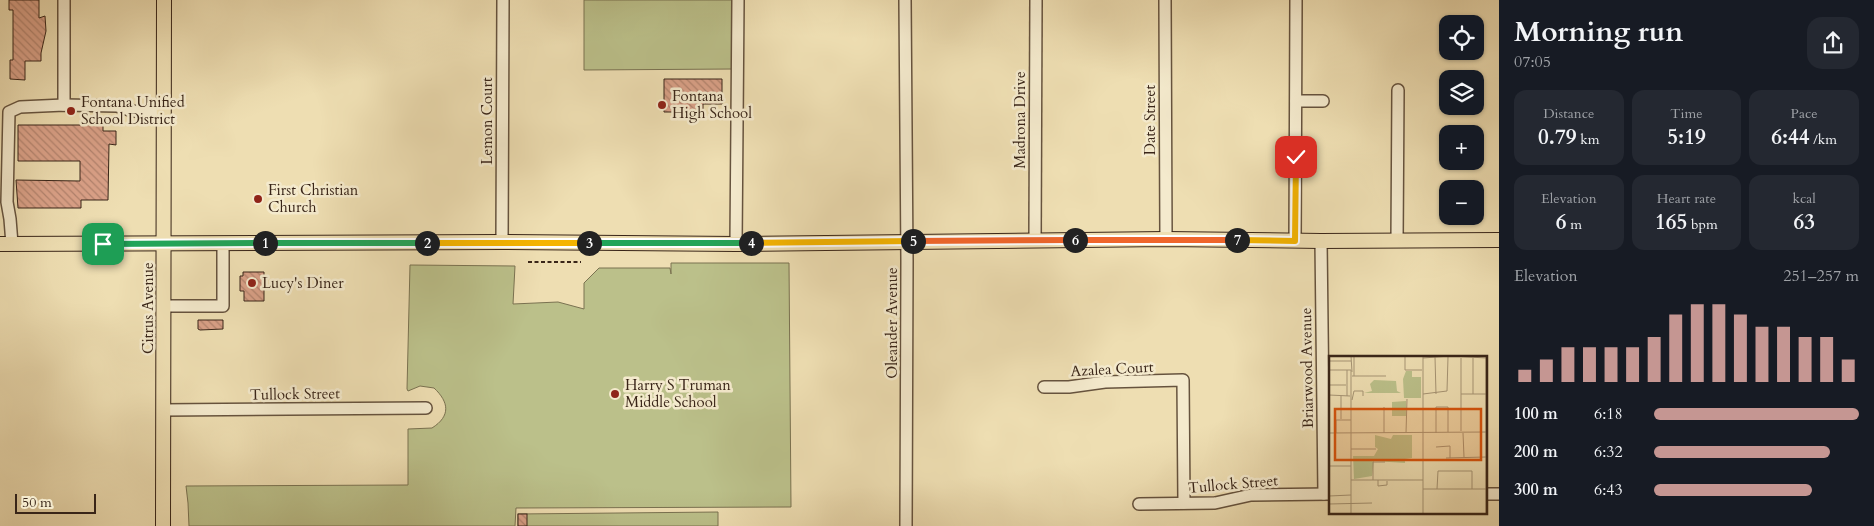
<!DOCTYPE html>
<html lang="en">
<head>
<meta charset="utf-8">
<style>
  body { margin:0; font-family:Cardo,serif; background:#242831; color:#f1f3f6; height:100vh; display:flex; flex-direction:column; font-size:19px; white-space:nowrap }
  * { box-sizing:border-box; margin:0 }
  p { font-size:16px; color:#9ea1a6 }
  .icon { flex:none; width:28px; height:28px; fill:none; stroke:currentColor; stroke-width:2; stroke-linecap:round; stroke-linejoin:round }
  .map { position:relative; flex:1; overflow:hidden }
  .panel { display:flex; flex-direction:column; background:#171b24; width:375px }
  .panel>* { flex:none }
  .fabs { position:absolute; left:1439px; top:15px; display:grid; gap:10px }
  .fabs a { display:grid; place-items:center; width:45px; height:45px; border-radius:10px; background:#171b24; box-shadow:0 1px 4px #0004; font-size:25px }
  .scale { position:absolute; left:15px; bottom:12px; width:81px; box-sizing:border-box; padding-left:5px; border:2px solid #392518; border-top:0; font-size:14px; line-height:18px; white-space:nowrap; color:#392518; -webkit-text-stroke:4px #f4eacd; paint-order:stroke }
  .pin { position:absolute; display:grid; place-items:center; width:42px; height:42px; color:#fff; margin:-21px; border-radius:10px; box-shadow:0 2px 8px #0006 }
  .km { position:absolute; width:25px; height:25px; margin:-12px; border-radius:50%; background:#222; color:#fff; font-size:14px; line-height:25px; text-align:center }
  .round { display:grid; place-items:center; flex:none; width:52px; height:52px; border-radius:15px; background:#242831 }
  .summary { display:flex; align-items:center; justify-content:space-between; height:85px; padding:0 15px }
  h1 { font-size:28px; font-weight:700; line-height:38px }
  .metrics { display:grid; grid-template-columns:repeat(3,1fr); gap:8px; height:85px; padding:5px 15px }
  .metrics div { display:grid; align-content:center; border-radius:12px; background:#242831; text-align:center }
  .metrics b { font-size:21px; font-weight:700 }
  .metrics small { font-size:14px; font-weight:400 }
  .metrics p { font-size:14px }
  .chart { height:140px; padding:10px 15px }
  .chart p { display:flex; justify-content:space-between }
  .chart svg { width:100%; height:90px; margin-top:5px; stroke:#c59692; stroke-width:6 }
  ul { padding:0 15px; list-style:none; font-size:16px }
  li { display:grid; grid-template-columns:80px 60px 1fr; align-items:center; height:38px }
  li i { height:12px; border-radius:6px; background:#c59692 }
  main { display:flex; flex:1; min-height:0 }
  .map>svg:first-child { display:block }
  .pitch { fill:#bbc08a; stroke:#7a7251 }
  .building { fill:url(#building-back-hatch); stroke:#392518 }
  .lines { fill:none; stroke-linecap:round; stroke-linejoin:round }
  .minor-casing { stroke:#66533e; stroke-width:14 }
  .major-casing { stroke:#392518; stroke-width:16 }
  .path { stroke:#392518; stroke-width:2; stroke-dasharray:4 2.5; stroke-linecap:butt }
  .minor { stroke:#f4eacd; stroke-width:11 }
  .major { stroke:#eedeb2; stroke-width:14 }
  .split-1-casing { stroke:#fff; stroke-width:10 }
  .split-2-casing { stroke:#fff; stroke-width:10 }
  .split-3-casing { stroke:#fff; stroke-width:10 }
  .split-4-casing { stroke:#fff; stroke-width:10 }
  .split-5-casing { stroke:#fff; stroke-width:10 }
  .split-6-casing { stroke:#fff; stroke-width:10 }
  .split-7-casing { stroke:#fff; stroke-width:10 }
  .split-8-casing { stroke:#fff; stroke-width:10 }
  .split-1 { stroke:#22a559; stroke-width:6 }
  .split-2 { stroke:#22a559; stroke-width:6 }
  .split-3 { stroke:#f5b400; stroke-width:6 }
  .split-4 { stroke:#22a559; stroke-width:6 }
  .split-5 { stroke:#f5b400; stroke-width:6 }
  .split-6 { stroke:#f0652b; stroke-width:6 }
  .split-7 { stroke:#f0652b; stroke-width:6 }
  .split-8 { stroke:#f5b400; stroke-width:6 }
  .poi-dot { fill:#8f2418; stroke:#f4eacd; stroke-width:2 }
  .labels { text-anchor:middle; dominant-baseline:central; stroke-width:5; stroke-linejoin:round; paint-order:stroke }
  .poi-label { font-size:15px; fill:#392518; stroke:#f4eacd; text-anchor:start }
  .street-label { font-size:15px; fill:#392518; stroke:#f4eacd }
  .inset-road { fill:none; stroke:#a69474; stroke-width:1 }
  .view { fill:#d6540d; fill-opacity:0.15; stroke:#d6540d; stroke-width:2.5 }
  .inset-edge { fill:none; stroke:#392518; stroke-width:2.5 }
</style>
</head>
<body>
<main>
<div class="map">
<svg width="1499" height="526" viewBox="0 0 1499 526">
  <defs>
    <pattern id="building-back-hatch" width="6" height="6" patternUnits="userSpaceOnUse" patternTransform="scale(1.25)"><rect width="6" height="6" fill="#daa188"/><path d="M-1 5l2 2M0 0l6 6M5-1l2 2" fill="none" stroke="#b2836e"/></pattern>
  </defs>
  <rect width="100%" height="100%" fill="#eedeb2"/>
  <filter id="stains"><feTurbulence type="fractalNoise" baseFrequency=".004" numOctaves="4"/><feColorMatrix values="0 0 0 0 .2 0 0 0 0 .09 0 0 0 0 .02 0 0 0 .5 -.17"/></filter>
  <radialGradient id="worn" r=".72"><stop offset=".6" stop-color="#630" stop-opacity="0"/><stop offset="1" stop-color="#630" stop-opacity=".3"/></radialGradient>
  <g class="pitch">
    <path d="M584,0H734V69L584,70Z"/>
    <path d="M671,263H789L791,507L516,508L515,526H189L188,503L186,486L408,485V429L432,428C451,416 449,402 434,388L420,386L408,391L407,389L410,265L515,266L513,304L558,302L584,309V283L599,268H670L671,274Z"/>
    <path d="M718,512V526H518V514Z"/>
  </g>
  <g class="building">
    <path d="M9,0H39V18L45,16L46,31L41,53V61H25V80L10,79V60H13V10H9Z"/>
    <path d="M664,79H722V104H703V112H664Z"/>
    <path d="M88,122H103V131H116V145L109,144L108,200H81V208H18L16,180L80,181V161H18V125H88Z"/>
    <path d="M243,272H264V301H244V291H240V276H243Z"/>
    <path d="M198,320H223V329L200,330L198,329Z"/>
    <rect x="518" y="514" width="9" height="12"/>
  </g>
  <g class="lines">
    <g class="minor-casing">
      <g id="minor">
        <path d="M64,0V105"/>
        <path d="M905,0L907,261L906,526"/>
        <path d="M1165,0L1166,239"/>
        <path d="M1296,101H1323"/>
        <path d="M1035,240L1036,0"/>
        <path d="M1295,241L1296,0"/>
        <path d="M1321,241L1324,494"/>
        <path d="M1397,241L1398,90"/>
        <path d="M502,242L503,0"/>
        <path d="M12,244L10,219L7,202L9,112L20,107L64,105L117,106L133,111L164,112"/>
        <path d="M736,244L738,0"/>
        <path d="M164,306H223V244"/>
        <path d="M1044,387H1069L1105,382L1183,380L1184,503"/>
        <path d="M163,410L426,408"/>
        <path d="M1485,494H1499"/>
        <path d="M1139,504L1215,503L1251,495L1330,494"/>
      </g>
    </g>
    <g class="major-casing">
      <g id="major">
        <path d="M0,244L502,242L736,244L1166,239L1321,241L1499,240"/>
        <path d="M163,526L164,0"/>
      </g>
    </g>
    <path class="path" d="M528,262H581"/>
    <use href="#minor" class="minor"/>
    <use href="#major" class="major"/>
  </g>
  <g class="lines">
    <g class="split-1-casing">
      <path id="split-1" d="M103,244L265,243"/>
    </g>
    <g class="split-2-casing">
      <path id="split-2" d="M265,243H427"/>
    </g>
    <g class="split-3-casing">
      <path id="split-3" d="M427,243H589"/>
    </g>
    <g class="split-4-casing">
      <path id="split-4" d="M589,243H751"/>
    </g>
    <g class="split-5-casing">
      <path id="split-5" d="M751,243L913,241"/>
    </g>
    <g class="split-6-casing">
      <path id="split-6" d="M913,241L1075,240"/>
    </g>
    <g class="split-7-casing">
      <path id="split-7" d="M1075,240H1237"/>
    </g>
    <g class="split-8-casing">
      <path id="split-8" d="M1237,240L1295,241L1296,157"/>
    </g>
    <use href="#split-1" class="split-1"/>
    <use href="#split-2" class="split-2"/>
    <use href="#split-3" class="split-3"/>
    <use href="#split-4" class="split-4"/>
    <use href="#split-5" class="split-5"/>
    <use href="#split-6" class="split-6"/>
    <use href="#split-7" class="split-7"/>
    <use href="#split-8" class="split-8"/>
  </g>
  <g class="poi-dot">
    <circle cx="662" cy="105" r="5"/>
    <circle cx="71" cy="111" r="5"/>
    <circle cx="258" cy="199" r="5"/>
    <circle cx="252" cy="283" r="5"/>
    <circle cx="615" cy="394" r="5"/>
  </g>
  <g class="labels">
    <g class="poi-label">
      <text x="672" y="96">Fontana<tspan x="672" dy="17">High School</tspan></text>
      <text x="81" y="102">Fontana Unified<tspan x="81" dy="17">School District</tspan></text>
      <text x="268" y="190">First Christian<tspan x="268" dy="17">Church</tspan></text>
      <text x="262" y="283">Lucy's Diner</text>
      <text x="625" y="385">Harry S Truman<tspan x="625" dy="17">Middle School</tspan></text>
    </g>
    <g class="street-label">
      <text transform="translate(1020 120) rotate(-90)">Madrona Drive</text>
      <text transform="translate(1150 120) rotate(-90)">Date Street</text>
      <text transform="translate(487 121) rotate(-90)">Lemon Court</text>
      <text transform="translate(148 308) rotate(-90)">Citrus Avenue</text>
      <text transform="translate(892 323) rotate(-90)">Oleander Avenue</text>
      <text transform="translate(1307 368) rotate(-91)">Briarwood Avenue</text>
      <text transform="translate(1112 369) rotate(-3)">Azalea Court</text>
      <text transform="translate(295 394) rotate(-1)">Tullock Street</text>
      <text transform="translate(1233 484) rotate(-5)">Tullock Street</text>
    </g>
  </g>
  <g transform="translate(1329 356)">
    <rect width="158" height="158" fill="#eedeb2"/>
    <path d="M77,15H83V21H92V42H75L74,23ZM45,24L67,25L68,35L72,37H35L43,35L41,28ZM77,45V60H63V46ZM46,79L62,83L64,79H83V102L76,103V107L45,105L43,120L25,123L24,100H45L49,93L46,91Z" fill="#bbc08a"/>
    <path class="inset-road" d="M22,0L23,16M25,0V20M76,0V14H93M94,0V157M124,0L157,2M157,0V157M106,1L107,38M94,2L121,0M132,2V75M144,2V38M0,5H22M0,14H22M18,14V40M23,20H57M0,29H17M94,38L118,35L119,1M132,38H158M0,39L21,40M12,40V63M23,44L25,35H34V40M0,77L158,76M7,77V64H22M55,77V51M77,77L78,43M107,77V51H119V76M134,77L135,101M107,91L121,90V102M22,93H47M117,102L157,101M0,110H22M22,124H94M44,124V106H56M49,124V130L58,129V125M94,133H157M108,133L109,115H143V133M0,140L22,139M0,148L43,147M22,157V14"/>
    <path class="view" d="M6,53H152V104H6Z"/>
    <rect width="158" height="158" class="inset-edge"/>
  </g>
  <rect width="100%" height="100%" filter="url(#stains)"/>
  <rect width="100%" height="100%" fill="url(#worn)"/>
</svg>
<div class="fabs">
<a><svg class="icon" aria-label="locate" viewBox="0 0 24 24"><circle cx="12" cy="12" r="6"/><path d="M12 2v4M12 18v4M2 12h4M18 12h4"/></svg></a>
<a><svg class="icon" aria-label="layers" viewBox="0 0 24 24"><path d="M12 4l9 5-9 5-9-5zM3 14l9 5 9-5"/></svg></a>
<a>+</a>
<a>−</a>
</div>
<div class="scale">50 m</div>
<div class="pin" style="left:103px;top:244px;background:#1e9e55"><svg class="icon" aria-label="arrive" viewBox="0 0 24 24"><path d="M6 21V4h12l-3 4 3 4H6"/></svg></div>
<div class="pin" style="left:1296px;top:157px;background:#d93025"><svg class="icon" aria-label="check" viewBox="0 0 24 24"><path d="M5 12l5 5 9-10"/></svg></div>
<b class="km" style="left:265px;top:243px">1</b>
<b class="km" style="left:427px;top:243px">2</b>
<b class="km" style="left:589px;top:243px">3</b>
<b class="km" style="left:751px;top:243px">4</b>
<b class="km" style="left:913px;top:241px">5</b>
<b class="km" style="left:1075px;top:240px">6</b>
<b class="km" style="left:1237px;top:240px">7</b>
</div>
<section class="panel">
<div class="summary"><div><h1>Morning run</h1><p>07:05</p></div><a class="round"><svg class="icon" aria-label="share" viewBox="0 0 24 24"><path d="M12 15V3M7 8l5-5 5 5M5 13v7h14v-7"/></svg></a></div>
<div class="metrics">
<div><p>Distance</p><b>0.79<small> km</small></b></div>
<div><p>Time</p><b>5:19</b></div>
<div><p>Pace</p><b>6:44<small> /km</small></b></div>
</div>
<div class="metrics">
<div><p>Elevation</p><b>6<small> m</small></b></div>
<div><p>Heart rate</p><b>165<small> bpm</small></b></div>
<div><p>kcal</p><b>63</b></div>
</div>
<div class="chart"><p><span>Elevation</span>251–257 m</p>
<svg viewBox="0 0 160 44" preserveAspectRatio="none"><path d="M5 44V38M15 44V33M25 44V27M35 44V27M45 44V27M55 44V27M65 44V22M75 44V11M85 44V6M95 44V6M105 44V11M115 44V17M125 44V17M135 44V22M145 44V22M155 44V33"/></svg>
</div>
<ul>
<li><b>100 m</b>6:18<i style="width:100%"></i></li>
<li><b>200 m</b>6:32<i style="width:86%"></i></li>
<li><b>300 m</b>6:43<i style="width:77%"></i></li>
</ul>
</section>
</main>
</body>
</html>
